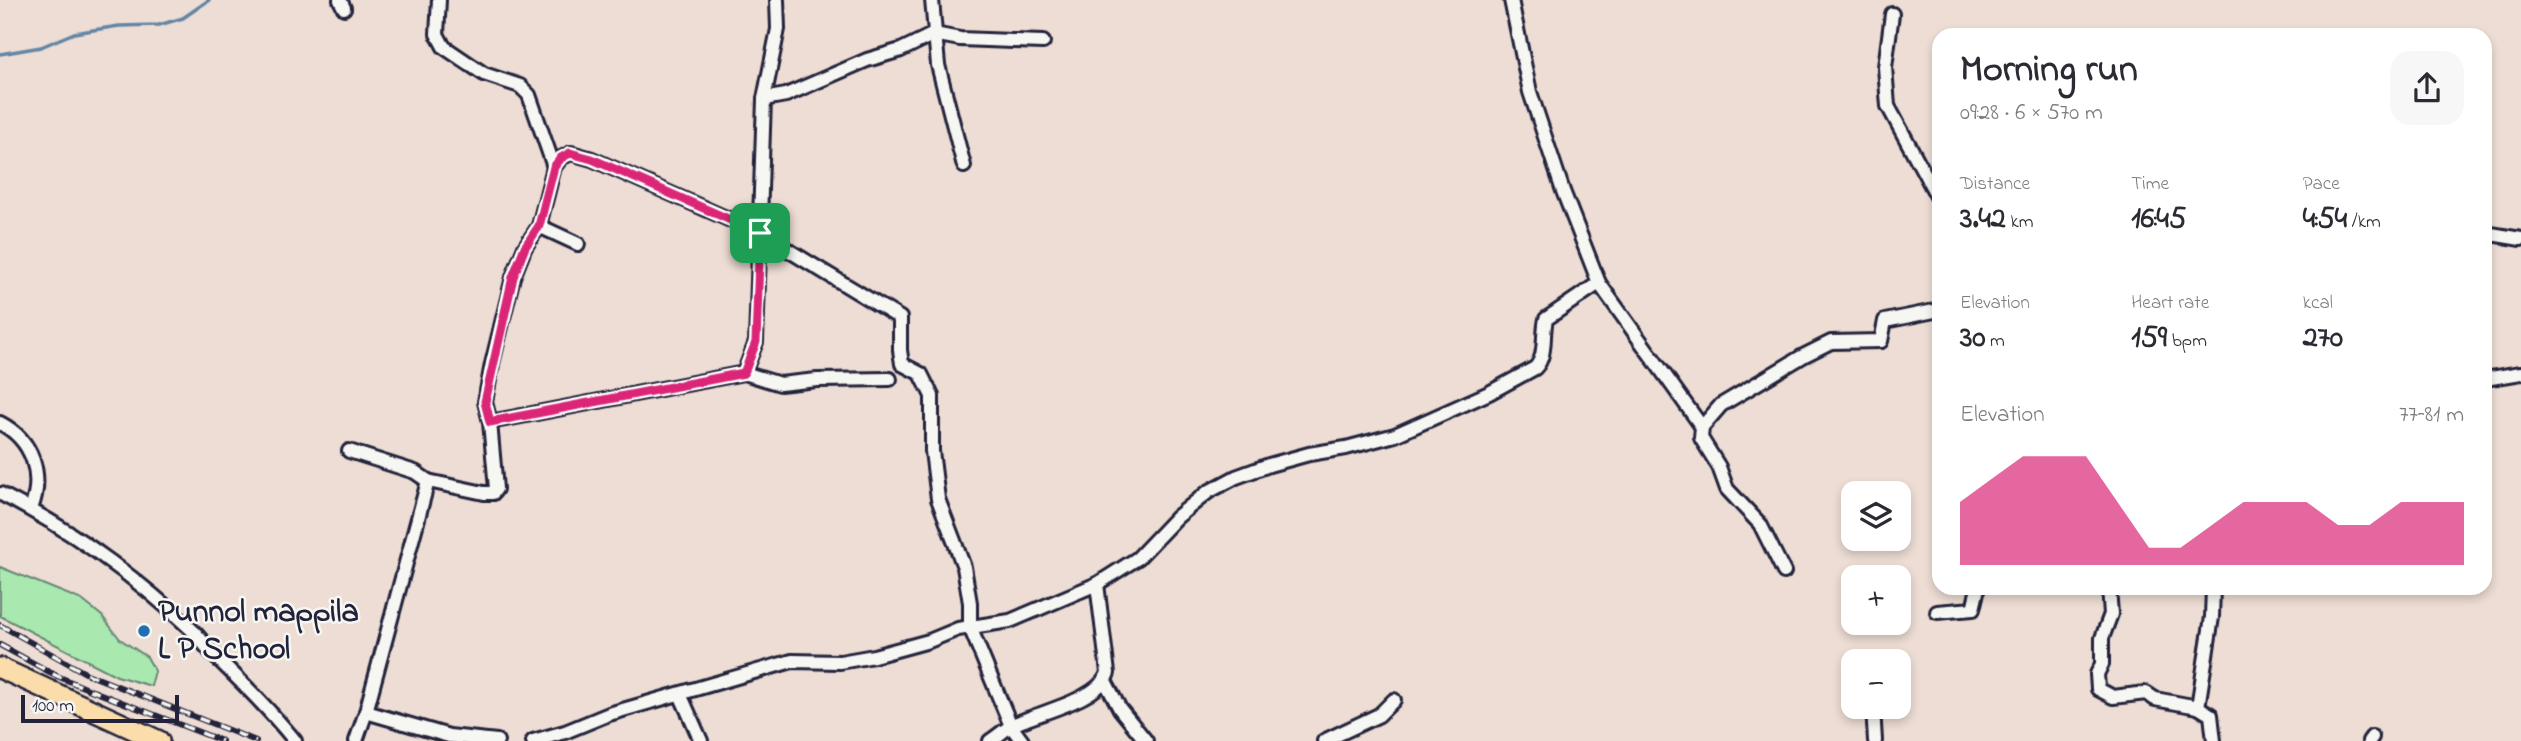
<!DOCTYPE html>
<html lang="en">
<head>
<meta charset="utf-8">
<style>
  body { margin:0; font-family:"Indie Flower",sans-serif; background:#f7f7f7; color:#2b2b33; height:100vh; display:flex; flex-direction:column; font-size:26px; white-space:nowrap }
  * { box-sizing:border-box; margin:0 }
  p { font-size:23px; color:#7c7c81 }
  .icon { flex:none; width:38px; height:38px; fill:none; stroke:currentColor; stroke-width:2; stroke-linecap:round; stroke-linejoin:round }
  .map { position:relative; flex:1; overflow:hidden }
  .sheet { position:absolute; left:1932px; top:28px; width:560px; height:567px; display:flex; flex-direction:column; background:#fff; border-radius:21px; box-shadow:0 4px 10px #0003 }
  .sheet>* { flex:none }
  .controls { position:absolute; left:1841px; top:481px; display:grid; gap:14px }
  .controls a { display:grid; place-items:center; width:70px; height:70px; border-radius:14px; background:#fff; box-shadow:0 4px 10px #0003; font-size:35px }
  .scale { position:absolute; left:21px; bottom:18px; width:158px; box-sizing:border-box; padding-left:7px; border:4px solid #22223b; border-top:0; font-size:19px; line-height:24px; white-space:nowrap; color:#22223b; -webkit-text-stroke:5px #f6f6f2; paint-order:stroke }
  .pin { position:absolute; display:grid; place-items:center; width:60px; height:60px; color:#fff; margin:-30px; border-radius:14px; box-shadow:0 4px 10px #0006 }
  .round { display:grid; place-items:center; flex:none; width:74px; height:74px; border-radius:21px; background:#f7f7f7 }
  .headline { display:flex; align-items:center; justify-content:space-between; height:119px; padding:0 28px }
  h1 { font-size:38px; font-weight:700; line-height:52px }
  .stats { display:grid; grid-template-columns:repeat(3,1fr); gap:10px; height:119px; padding:7px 28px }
  .stats div { display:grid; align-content:center }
  .stats b { font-size:30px; font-weight:700 }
  .stats small { font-size:19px; font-weight:400 }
  .stats p { font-size:19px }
  .chart { height:196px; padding:14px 28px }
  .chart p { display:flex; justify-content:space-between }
  .chart svg { width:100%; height:126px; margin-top:7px; fill:#db2777; opacity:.7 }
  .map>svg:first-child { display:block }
  .green { fill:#a9e8af; stroke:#668575; stroke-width:2 }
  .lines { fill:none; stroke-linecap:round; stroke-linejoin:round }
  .stream { stroke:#6386a6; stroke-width:3.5 }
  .street-casing { stroke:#22223b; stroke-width:18 }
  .primary-casing { stroke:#22223b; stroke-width:24 }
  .street { stroke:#f6f6f2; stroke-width:12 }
  .primary { stroke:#faddab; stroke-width:19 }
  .rail-casing { stroke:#22223b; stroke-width:6 }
  .rail { stroke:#f6f6f2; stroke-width:3.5; stroke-dasharray:10; stroke-linecap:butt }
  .route-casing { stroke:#fff; stroke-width:14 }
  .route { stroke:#db2777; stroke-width:9 }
  .poi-dot { fill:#1f6fb2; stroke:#f6f6f2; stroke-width:2.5 }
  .labels { text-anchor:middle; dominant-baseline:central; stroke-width:5; stroke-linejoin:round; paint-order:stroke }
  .poi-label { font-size:32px; font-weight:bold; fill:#22223b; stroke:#f6f6f2; text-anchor:start }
</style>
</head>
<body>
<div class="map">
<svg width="2521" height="741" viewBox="0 0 2521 741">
  <rect width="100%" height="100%" fill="#edddd4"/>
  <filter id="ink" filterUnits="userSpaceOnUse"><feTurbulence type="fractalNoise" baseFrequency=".0143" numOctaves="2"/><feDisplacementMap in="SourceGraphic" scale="14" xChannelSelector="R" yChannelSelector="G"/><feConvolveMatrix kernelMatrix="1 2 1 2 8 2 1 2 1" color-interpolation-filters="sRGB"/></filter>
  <g filter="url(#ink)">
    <path class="green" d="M0,567L82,600L102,616L120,639L147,657L155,671L151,686L117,676L0,616Z"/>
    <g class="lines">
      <path class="stream" d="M0,54L41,47L74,33L119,26L159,25L183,18L209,0"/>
      <g class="street-casing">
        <g id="street">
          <path d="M340,0L344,8"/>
          <path d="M439,0L437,34L444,47L484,74L520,86L529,95L554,167"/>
          <path d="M932,0L938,65L964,166"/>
          <path d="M1892,14L1885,67L1888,106L1939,200"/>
          <path d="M764,99L786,95L867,60L901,50L934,34L960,39L1043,42"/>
          <path d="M539,226L578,244"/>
          <path d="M2485,233L2521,239"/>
          <path d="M1599,283L1702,427"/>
          <path d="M744,373L780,384L817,380L890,379"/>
          <path d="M2485,379L2521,373"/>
          <path d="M490,422L744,373L756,342L764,99L778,29L777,0"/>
          <path d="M0,423C33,440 44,475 31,509"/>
          <path d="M349,451L415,472L428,481"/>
          <path d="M1,494C72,530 135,576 193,631C201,638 206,648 214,655C243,683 270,710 295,741"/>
          <path d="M1784,572L1760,524L1727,489L1719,467L1701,438L1702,427L1721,405L1803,356L1831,342L1881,341L1885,321L1939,310"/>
          <path d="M2109,588L2111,614L2102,638V664L2097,674L2098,689L2113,697L2146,693L2155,699L2198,707L2211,715L2214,741"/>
          <path d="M1937,612L1973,609L1978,588"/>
          <path d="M1105,681L1120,709L1146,741"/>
          <path d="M680,694L701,741"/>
          <path d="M1873,707L1875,741"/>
          <path d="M2198,707L2212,617L2213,588"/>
          <path d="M366,712L428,481L484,493H493L496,489L490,422L485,402L492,364L513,277L525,247L539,226L554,167L561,158L571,153L592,159L760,233L900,318V350L902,364L921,374L932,396V451L938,499L964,567L970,603V627L1011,726L1022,741"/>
          <path d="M356,741L366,712L449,736L497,741"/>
          <path d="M533,741L565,732L609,714L792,661L840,662L874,656L929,641L958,629L1010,621L1097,584L1138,558L1177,517L1208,492L1236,477L1269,465L1309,454L1346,448L1395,435L1489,393L1535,368C1547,356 1542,335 1546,319L1599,283L1563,191L1530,92L1511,0"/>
          <path d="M990,741C998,736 1005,729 1013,725C1038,712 1098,701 1108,673L1097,584"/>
          <path d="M1324,741L1379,715L1394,700"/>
          <path d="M2369,741L2372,737"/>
        </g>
      </g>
      <g class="primary-casing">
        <path id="primary" d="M0,668L159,741"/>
      </g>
      <use href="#street" class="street"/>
      <use href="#primary" class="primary"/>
      <g class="rail-casing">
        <g id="rail">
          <path d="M0,625L87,674L256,741"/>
          <path d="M0,645L57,676L88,689L222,741"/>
        </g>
      </g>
      <use href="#rail" class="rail"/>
    </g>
  </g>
  <g class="lines" filter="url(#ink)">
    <g class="route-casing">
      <path id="route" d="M570,153L592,159L760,233L756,342L744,373L490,422L485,402L513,277L525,247L539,226L554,167L561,158Z"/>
    </g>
    <use href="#route" class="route"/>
  </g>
  <circle class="poi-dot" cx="144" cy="631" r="7"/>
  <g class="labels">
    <g class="poi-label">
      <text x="158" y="613">Punnol mappila<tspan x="158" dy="37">L P School</tspan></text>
    </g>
  </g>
</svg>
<div class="controls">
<a><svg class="icon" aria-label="layers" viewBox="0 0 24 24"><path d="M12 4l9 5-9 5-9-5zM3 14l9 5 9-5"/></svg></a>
<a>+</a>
<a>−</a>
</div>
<div class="scale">100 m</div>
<div class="pin" style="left:760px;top:233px;background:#1e9e55"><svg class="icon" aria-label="arrive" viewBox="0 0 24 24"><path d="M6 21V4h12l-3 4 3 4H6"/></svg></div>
<section class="sheet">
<div class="headline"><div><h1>Morning run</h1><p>09:28 · 6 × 570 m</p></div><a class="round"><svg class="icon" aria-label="share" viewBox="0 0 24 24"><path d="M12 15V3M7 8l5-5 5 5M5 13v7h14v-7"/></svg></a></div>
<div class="stats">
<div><p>Distance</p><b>3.42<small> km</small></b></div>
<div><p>Time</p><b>16:45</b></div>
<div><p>Pace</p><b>4:54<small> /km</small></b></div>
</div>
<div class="stats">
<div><p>Elevation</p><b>30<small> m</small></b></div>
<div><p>Heart rate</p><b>159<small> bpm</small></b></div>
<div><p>kcal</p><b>270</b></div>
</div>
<div class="chart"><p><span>Elevation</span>77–81 m</p>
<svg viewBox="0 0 160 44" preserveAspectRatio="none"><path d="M0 44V22L10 14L20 6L30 6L40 6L50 22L60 38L70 38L80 30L90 22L100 22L110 22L120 30L130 30L140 22L150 22L160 22V44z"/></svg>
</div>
</section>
</div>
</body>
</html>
